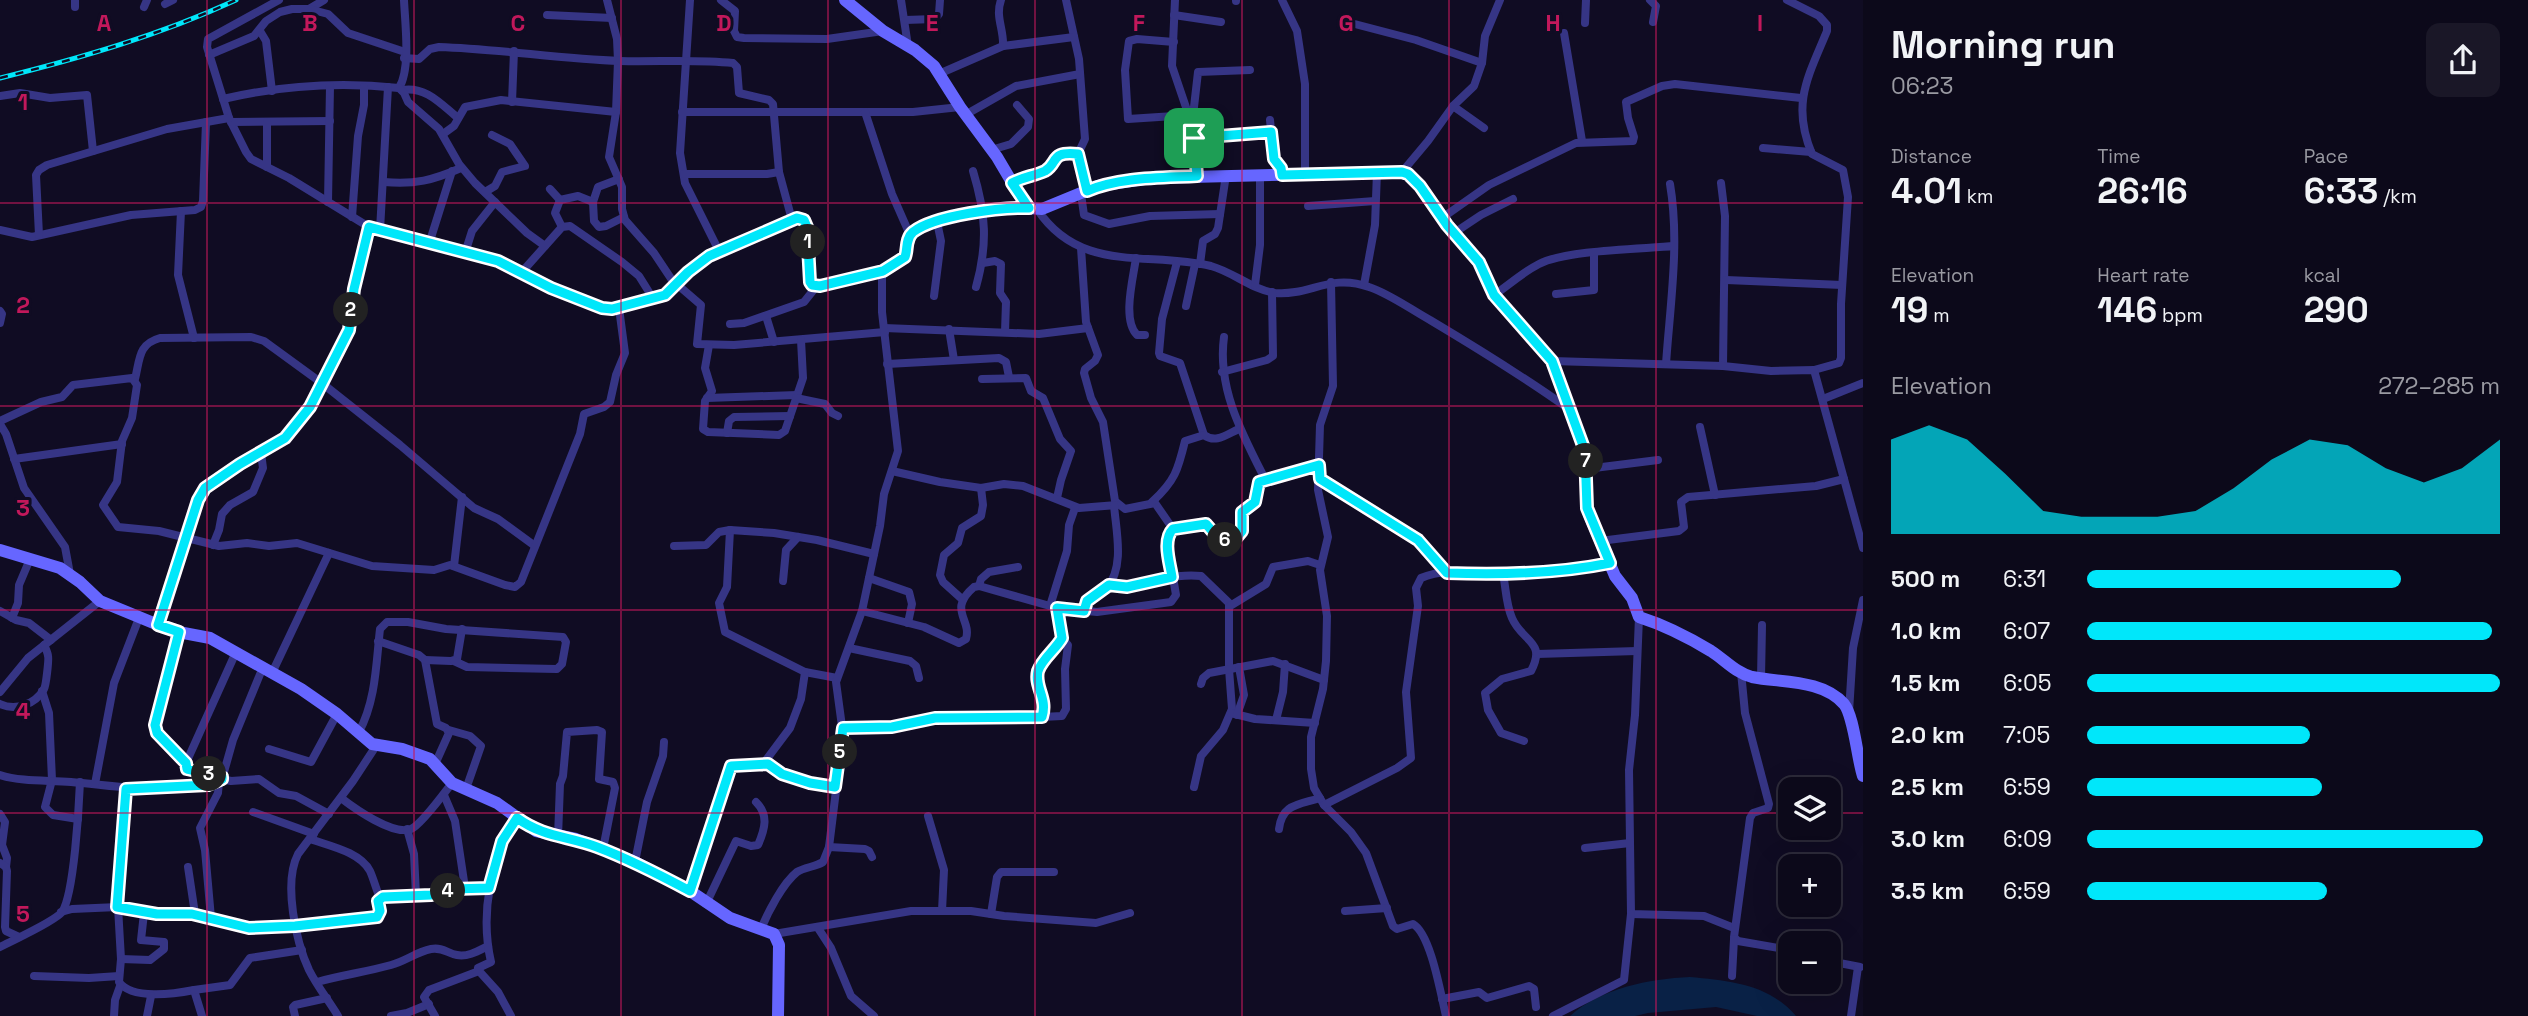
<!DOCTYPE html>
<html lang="en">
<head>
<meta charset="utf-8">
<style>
  body { margin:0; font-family:"Space Grotesk",sans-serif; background:#1a1727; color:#f1f3f6; height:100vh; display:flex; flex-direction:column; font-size:26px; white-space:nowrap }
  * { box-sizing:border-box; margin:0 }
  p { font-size:23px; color:#9a9aa2 }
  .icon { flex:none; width:38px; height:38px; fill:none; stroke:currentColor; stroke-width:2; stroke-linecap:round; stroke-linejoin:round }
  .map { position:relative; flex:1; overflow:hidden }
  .sheet { display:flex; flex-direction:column; background:#0c091a; width:665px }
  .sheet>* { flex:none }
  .tools { position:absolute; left:1778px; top:777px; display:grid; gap:14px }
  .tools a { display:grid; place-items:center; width:63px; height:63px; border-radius:14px; background:#0c091a; box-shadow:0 7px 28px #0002,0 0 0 2px #2c2a39; font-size:35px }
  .pin { position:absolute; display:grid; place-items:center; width:60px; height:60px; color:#fff; margin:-30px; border-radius:14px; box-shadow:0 4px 10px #0006 }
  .km { position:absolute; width:35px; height:35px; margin:-18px; border-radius:50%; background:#222; color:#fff; font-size:19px; line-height:35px; text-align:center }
  .round { display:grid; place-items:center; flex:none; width:74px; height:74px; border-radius:14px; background:#1a1727 }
  .summary { display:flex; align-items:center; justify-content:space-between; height:119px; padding:0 28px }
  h1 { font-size:38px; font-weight:700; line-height:52px }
  .stats { display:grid; grid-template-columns:repeat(3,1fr); gap:10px; height:119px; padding:7px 28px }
  .stats div { display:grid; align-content:center }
  .stats b { font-size:35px; font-weight:700 }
  .stats small { font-size:19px; font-weight:400 }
  .stats p { font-size:19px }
  .chart { height:196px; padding:14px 28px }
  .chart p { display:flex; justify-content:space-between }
  .chart svg { width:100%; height:126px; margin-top:7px; fill:#00e7fa; opacity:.7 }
  ul { padding:0 28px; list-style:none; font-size:23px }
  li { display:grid; grid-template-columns:112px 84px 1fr; align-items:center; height:52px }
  li i { height:18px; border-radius:9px; background:#00e7fa }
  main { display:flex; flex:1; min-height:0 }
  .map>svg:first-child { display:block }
  .water { fill:#092146 }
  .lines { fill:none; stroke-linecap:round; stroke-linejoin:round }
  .street { stroke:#363585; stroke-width:8 }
  .secondary { stroke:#66f; stroke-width:12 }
  .rail-casing { stroke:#00e7fa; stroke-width:5 }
  .rail { stroke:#100c23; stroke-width:2.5; stroke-dasharray:8; stroke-linecap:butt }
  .route-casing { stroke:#fff; stroke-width:14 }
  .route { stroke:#00e7fa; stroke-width:9 }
  .grid { fill:none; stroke:#c2185b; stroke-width:2; stroke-opacity:0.55 }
  .grid-label { font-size:23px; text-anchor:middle; font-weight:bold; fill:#c2185b; stroke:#100c23; stroke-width:6; stroke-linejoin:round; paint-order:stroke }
</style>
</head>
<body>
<main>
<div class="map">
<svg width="1863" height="1016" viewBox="0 0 1863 1016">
  <rect width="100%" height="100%" fill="#100c23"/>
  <path class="water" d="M1690,977C1730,981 1769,984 1796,1016H1757L1716,1007L1648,1013L1635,1016H1570C1601,988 1649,979 1690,977Z"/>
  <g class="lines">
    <g class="street">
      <path d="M279,0L208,39L207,47L229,118L246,152L251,159L289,178L369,227L498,261L551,288L606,309L657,299L667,293L688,272L709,256L797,218H801L806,222L812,285L820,286L882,271"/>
      <path d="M607,0L617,39L618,61L616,112L609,157L622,187V209L625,220L654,253L672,280L701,305L697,344L734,345L885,332"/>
      <path d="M690,0L680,153L685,183L719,251"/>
      <path d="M721,0L735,11L734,31L737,37L744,38L827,39L883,31"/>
      <path d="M901,0L908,46"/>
      <path d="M1001,0C995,17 1004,29 1003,46"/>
      <path d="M1066,0L1079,59L1085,139L1078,154L1087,191"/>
      <path d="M1175,0L1172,66L1193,128L1197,176"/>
      <path d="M1236,0V1"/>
      <path d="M1282,0L1297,31L1305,84V175"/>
      <path d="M1650,0L1656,6L1653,22"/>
      <path d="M1787,0L1819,16L1827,25V31C1808,77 1791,104 1812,154L1843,170L1848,197L1841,304V358L1839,363L1814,370"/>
      <path d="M165,4L173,0"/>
      <path d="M75,7V0"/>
      <path d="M144,7L147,0"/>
      <path d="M309,9L324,0"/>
      <path d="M547,15L612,18"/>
      <path d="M1174,15L1221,22"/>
      <path d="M905,20L935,19L939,14L940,0"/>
      <path d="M1347,22L1416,40L1482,63"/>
      <path d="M1585,23L1586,0"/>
      <path d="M260,31L266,41L272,91"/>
      <path d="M1564,33L1582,141"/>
      <path d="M1174,42L1137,39L1129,41L1125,70L1128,119L1190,115L1194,107L1198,72L1250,70"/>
      <path d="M209,55L254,36L266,21L280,12L292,9H309L328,14L348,33L405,52"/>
      <path d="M404,58L419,59L430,49L439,47C500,49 560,59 620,61C658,62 695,59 733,63L737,67L739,93L769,100L773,104L779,172L792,220"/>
      <path d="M941,73L1003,46L1074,37"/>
      <path d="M399,88C411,69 405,23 404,0"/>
      <path d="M402,90C426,86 441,104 458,118"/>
      <path d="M0,96L20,93L50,98L87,95L93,151"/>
      <path d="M223,99C279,86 341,82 399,88L404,93L408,102L439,129L459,164L475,183L527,233L545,246"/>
      <path d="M512,102L514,51"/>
      <path d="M1453,106L1484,128"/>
      <path d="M682,112H913L960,107"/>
      <path d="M865,112L892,194L910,235"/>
      <path d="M965,115L1016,86L1080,74"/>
      <path d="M1270,120L1274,158L1281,168L1282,175"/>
      <path d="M231,122L330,121"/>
      <path d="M267,122V167"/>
      <path d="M443,134L454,126L465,107L501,100L616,112"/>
      <path d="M1194,138L1271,132"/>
      <path d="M1763,148L1811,152"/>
      <path d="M991,150L1011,144L1028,127L1029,119L1017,105"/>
      <path d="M973,171C986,214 988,244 976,287"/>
      <path d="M1402,172L1428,141L1453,106L1474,86L1482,63L1485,36L1500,0"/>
      <path d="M684,174H767L779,172"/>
      <path d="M384,182C415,185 433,180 461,168"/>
      <path d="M1012,183C1023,177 1034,176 1045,171C1060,163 1049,151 1078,154"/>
      <path d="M1721,183L1725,216L1723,366"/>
      <path d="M550,189L560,200L578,196L593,202L598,187L619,179"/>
      <path d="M485,192L495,186L502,172L525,166L510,144L492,135"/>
      <path d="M1081,194L1084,215L1109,224L1150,216L1220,214"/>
      <path d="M560,200L555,213L562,227"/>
      <path d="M328,202L330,86"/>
      <path d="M593,202L594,221L599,227L606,226L624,217"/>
      <path d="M1308,206L1375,201"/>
      <path d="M1037,209C1080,274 1147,251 1211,266C1233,272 1253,290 1275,293C1310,296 1330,273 1369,287C1390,294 1410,309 1430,320C1477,348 1524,377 1569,409"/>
      <path d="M181,211L178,275L194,338"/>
      <path d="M352,217L358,136L364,105V87"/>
      <path d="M1442,218L1489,185L1576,143L1633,141L1634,137L1628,118L1626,102L1662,86L1675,84L1801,98"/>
      <path d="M0,230L32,237L131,215L195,210L201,207L203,201L206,122"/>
      <path d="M380,230L388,87"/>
      <path d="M1454,233L1481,215L1513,199"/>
      <path d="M39,235L36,175L39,170L47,165L167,129L229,118"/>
      <path d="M429,244L452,171"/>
      <path d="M1081,248L1086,322L1098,355L1095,361L1085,369L1084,373L1091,398L1103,422L1115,501L1125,509L1155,503L1173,529"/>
      <path d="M465,253L472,231L495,202"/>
      <path d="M1136,258C1133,279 1122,320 1137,335H1145"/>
      <path d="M1177,262L1162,319L1159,353L1160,356L1180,363L1204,435C1216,444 1227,434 1239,429"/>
      <path d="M983,263L995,261L1001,264L1000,293L1006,302L1005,332"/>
      <path d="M1200,264L1203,241L1215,234L1218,228L1226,175"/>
      <path d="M521,273L562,227L570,226L622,262L639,276L654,300"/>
      <path d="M1726,280L1842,285"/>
      <path d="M1331,282L1333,386L1320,425L1318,490L1328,537L1320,570L1327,616L1326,661L1323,689L1311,737V769L1314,788L1324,805L1351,832L1366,853L1393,926L1397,929L1413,924C1431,934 1441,996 1446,1016"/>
      <path d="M1255,285L1260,245V175"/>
      <path d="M1364,285L1375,225L1377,172"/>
      <path d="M1556,294L1594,290V253"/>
      <path d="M1494,295C1509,285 1523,272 1539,264C1565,250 1642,249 1674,246"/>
      <path d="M934,296L941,241L937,222"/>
      <path d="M1186,306L1195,264"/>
      <path d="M0,311L2,314L0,323"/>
      <path d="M766,316L774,342"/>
      <path d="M730,324L744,323L804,302L816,287"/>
      <path d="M884,328L1039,334L1088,328"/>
      <path d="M949,329L954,360"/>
      <path d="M1224,337C1217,388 1242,434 1265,479"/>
      <path d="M709,345L705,368L712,391L705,401L703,429L708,432L779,435L785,431L803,378L801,340"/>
      <path d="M1552,361L1723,366L1771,371L1814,370L1863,548"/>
      <path d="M887,364L999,358L1006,362L1009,377"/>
      <path d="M1666,364C1670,305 1680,243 1670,184"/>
      <path d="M1222,372L1267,360L1273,356L1272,292"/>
      <path d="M135,379C140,359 138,344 160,338L251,337L264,341L323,384L400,445L474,508L498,519L535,546"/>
      <path d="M982,379L1026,378L1031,391L1043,398L1060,439L1071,451L1061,480L1057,498"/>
      <path d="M707,398L797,395"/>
      <path d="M796,398L825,404L832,413L838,416"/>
      <path d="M1823,399L1863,383"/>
      <path d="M0,421L41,402L62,397L73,385L132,378L137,385L132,418L122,441L117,482L103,505L118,527L159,531L219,546L247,543L269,546L297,543L372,566L434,570L450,565L505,585L515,587L521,582L580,434L584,414L604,407L610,402L616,375L625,353L619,308"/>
      <path d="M0,424L6,434L24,488L65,547L70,574"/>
      <path d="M1700,427L1715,495"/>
      <path d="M727,433L729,421L734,417L790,416"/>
      <path d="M14,459L122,444"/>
      <path d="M1586,469L1658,460"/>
      <path d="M892,471L940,482L981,488L1004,484L1023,486L1079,508L1117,505"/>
      <path d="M1320,479L1418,540L1447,573"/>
      <path d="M1152,502C1175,481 1178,470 1185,441L1204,435"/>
      <path d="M730,530L727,587L719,603L725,632L805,672L837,678"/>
      <path d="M1600,541L1679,531L1684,527L1681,502L1688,497L1816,486L1844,479"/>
      <path d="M213,545L219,530L222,514L230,505L253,492L263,468L261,453"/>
      <path d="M674,546L706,545L719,532L730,530L774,533L817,540L874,554"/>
      <path d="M454,566L462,497"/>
      <path d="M1503,574C1506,588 1506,605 1512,618C1522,642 1547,641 1531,671L1502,679L1485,693L1488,710L1501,733L1524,741"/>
      <path d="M869,578L909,592L912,604L908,623"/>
      <path d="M783,581L786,550L798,537"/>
      <path d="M1109,585C1140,589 1170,572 1201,576L1229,603V669L1232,709L1223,730L1201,756L1194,787"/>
      <path d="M979,586L981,579L989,572L1018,567"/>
      <path d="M963,600L943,582L940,575L944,555L958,543L962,528L981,516L983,505L981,488"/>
      <path d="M1050,606L1067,551L1069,525L1075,508"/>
      <path d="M1230,606L1266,584L1273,567L1308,561L1320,565"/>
      <path d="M0,611L16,620L29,623L51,640"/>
      <path d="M862,611L924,627L959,643L966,639C972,619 947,610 974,587L979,586L1057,608L1097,612L1171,602L1176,595L1167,541L1169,532L1173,529L1206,524L1219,539L1237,537L1242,531V511L1255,502L1259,482L1319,465"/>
      <path d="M1084,611C1089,595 1097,599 1107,588C1125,566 1116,531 1114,505"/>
      <path d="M1639,617L1635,715L1629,770L1631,914L1704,916L1734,928"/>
      <path d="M12,618L18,603L19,585L30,559"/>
      <path d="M158,625L201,494C222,467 262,459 285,438C308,417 338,361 348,332C353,319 351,303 354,290C358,269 364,248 369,227"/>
      <path d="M179,632L155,725L157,733L186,763"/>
      <path d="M378,641L419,655L425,660L437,724L446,728L449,733L436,762"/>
      <path d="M849,648L910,661L916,666L919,678"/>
      <path d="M1537,654L1637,651"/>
      <path d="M425,660L451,661L457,659L462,629"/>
      <path d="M263,667L233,740L222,779L231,781L259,779L279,793L296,796L329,814"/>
      <path d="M1741,672L1745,713L1769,804L1768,808L1753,813L1750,818L1734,937L1738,941L1790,950"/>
      <path d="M272,673L329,553"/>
      <path d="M1761,678L1762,625"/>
      <path d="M1201,684L1203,678L1209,673L1273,661L1324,680"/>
      <path d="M42,691L49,713L52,780L45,807L53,815L78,819"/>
      <path d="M0,692L28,658L100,601"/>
      <path d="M0,704C15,711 35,705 44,689C46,686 49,659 48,656C48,654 45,646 44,645"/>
      <path d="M1849,712L1853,648L1863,600"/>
      <path d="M1231,713L1255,719L1315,723"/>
      <path d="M1237,715L1244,695L1239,667"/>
      <path d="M1042,717L1062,716L1066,709L1065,669L1068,645L1062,638"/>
      <path d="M1276,720L1283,692L1285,664"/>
      <path d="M843,728L892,727L935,718L1042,717C1048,697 1033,687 1038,671C1042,659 1056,649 1062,638L1057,608"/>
      <path d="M449,730L470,736L481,746L466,789"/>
      <path d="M359,732C376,700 376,664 380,629L387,622H408L446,629L563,637L566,642L562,664L557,669L467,667L454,661"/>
      <path d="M269,749L311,762L337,714"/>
      <path d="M763,764L790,728L801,699L805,672"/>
      <path d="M0,775C22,782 48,780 71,782C112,785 185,799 222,779"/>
      <path d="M222,777L191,771L187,769L186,763L236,652"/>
      <path d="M95,784L114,683L139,618"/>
      <path d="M126,789L118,907L121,959L119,982C132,1000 174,994 194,990L202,1016"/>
      <path d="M444,795L455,821L465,888"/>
      <path d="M341,798C354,808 393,836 411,829C421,825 445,792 452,783"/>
      <path d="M1324,805L1397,768L1411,758L1406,692L1418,606L1416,588L1421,578C1445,567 1477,574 1502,574C1538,572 1574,570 1610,563"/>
      <path d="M253,812L314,834"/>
      <path d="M0,814L5,822L2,845L7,858L6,867"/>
      <path d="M928,816L944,870L942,911"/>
      <path d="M407,829L414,854L416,895"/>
      <path d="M1279,829C1282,804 1298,805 1320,798"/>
      <path d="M558,837L560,784L563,776L567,732L597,730L602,732L599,779L613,782L615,788L603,849"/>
      <path d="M310,839C330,846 360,852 370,871C374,880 376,889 380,898"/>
      <path d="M829,847L865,849L869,851L872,857"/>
      <path d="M1585,848L1630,843"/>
      <path d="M635,862L647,802L663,756L664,742"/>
      <path d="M0,863L6,867L7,871L5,927L6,931L19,937"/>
      <path d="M188,867L195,914"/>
      <path d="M690,891L731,766L768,764L782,774L810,783L835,787"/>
      <path d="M706,904L736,841L751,846L758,845C765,829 769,815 756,802"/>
      <path d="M1345,911L1387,908"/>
      <path d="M61,912L72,909L118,907L150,914L192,913L249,928H259L377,917L380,911L378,901L383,897L436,895L453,889L489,888"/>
      <path d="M991,914L997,877L1001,872H1054"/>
      <path d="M211,918L205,850L200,828L218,793L219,781"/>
      <path d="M818,928L831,948L851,996L874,1016"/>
      <path d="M761,929C768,912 783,883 797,872C805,867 815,867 823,862L829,847L843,734L836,682L862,611L880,526L884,494L898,451L882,312V271L905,257C907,249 905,239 913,232C935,215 1002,207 1029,208"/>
      <path d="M774,934L911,911H971L1004,916L1096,923L1130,913"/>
      <path d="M0,947C13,940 54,922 62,912C74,895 79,806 80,782"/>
      <path d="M121,959L150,960L164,949V942L141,940L144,913"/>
      <path d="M1829,961L1860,967"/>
      <path d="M479,971L498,992L511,1016"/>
      <path d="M34,976L89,978L119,976"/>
      <path d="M1732,976L1734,939"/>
      <path d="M317,982C342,975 366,972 391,965C406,961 416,952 431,949C443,947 447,953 457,955C468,957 478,951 488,946"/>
      <path d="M194,990L230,985L250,958L302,950"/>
      <path d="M1442,999L1479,992L1487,998L1529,986L1534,989L1536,1007"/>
      <path d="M114,1016L115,1000L120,986"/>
      <path d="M147,1016L151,996"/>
      <path d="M295,1016L293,1007L295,1005L327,998"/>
      <path d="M338,1016C329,1001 317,986 309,970C296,942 283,883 298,854L353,781L376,746"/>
      <path d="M391,1016L407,1013L429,1004"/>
      <path d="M435,1016L424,997L429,990L479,971L478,968L491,962C480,913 490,861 517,818"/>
      <path d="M1553,1016L1624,980L1631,914"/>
      <path d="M1851,1016L1858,967"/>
    </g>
    <g class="secondary">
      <path d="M845,0L883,31L915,50L934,66L960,107L997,157L1023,201L1029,208L1042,209L1098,186L1150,178L1396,172L1408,174L1420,186L1447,225L1479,262L1494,295L1552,361L1585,451L1587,508L1590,517L1615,576L1632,598L1639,617C1664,625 1688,637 1711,651C1725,660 1736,673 1752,677C1781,683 1822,679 1844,704C1854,716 1857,758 1863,776"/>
      <path d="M0,550L60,568L80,582L100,601L173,631L210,638L301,689L337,714L372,744L402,749L430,759L452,783L497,803L536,831L576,839L635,862L690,891L730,918L774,934L779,945L778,1016"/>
    </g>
    <g class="rail-casing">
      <path id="rail" d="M0,78C81,58 160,35 236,0"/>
    </g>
    <use href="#rail" class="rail"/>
  </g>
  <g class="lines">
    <g class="route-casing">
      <path id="route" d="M1271,132L1274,159L1281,168L1282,175L1402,172L1408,174L1420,186L1447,225L1479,262L1494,295L1552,361L1585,451L1587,508L1610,563C1557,574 1501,575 1447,573L1418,540L1320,479L1319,465L1259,482L1255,502L1242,512V531L1237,537L1219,539L1206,524L1173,529C1162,540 1170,563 1172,577L1127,587L1109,585L1087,601L1084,611L1057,608L1062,638C1056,649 1042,659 1038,671C1034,687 1048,698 1042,717L935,718L892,727L843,728L835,787L810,783L782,774L768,764L731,766L690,891C660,875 629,859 597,847C567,836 543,837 517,818L502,841L489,888L453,889L431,895L383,897L378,901L380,911L377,917L295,926L249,928L192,914H157L117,907L126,789L208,785L222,779V777L187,769L186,763L157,733L155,725L179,632L158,625L198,500L205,488L240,464L285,438L310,407L349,330L354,289L369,227L498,261L551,288L602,308L612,309L665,295L688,272L709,256L797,218L804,220L807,227L810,282L812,285L820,286L883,271L905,257C908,249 905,239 913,232C935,215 1002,207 1029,208L1012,183C1023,177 1034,176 1045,171C1059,163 1049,151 1078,154L1087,191C1120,177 1161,178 1197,176L1194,138Z"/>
    </g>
    <use href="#route" class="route"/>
  </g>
  <path class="grid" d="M207,0V1016M414,0V1016M621,0V1016M828,0V1016M1035,0V1016M1242,0V1016M1449,0V1016M1656,0V1016M0,203H1863M0,406H1863M0,610H1863M0,813H1790M1829,813H1863"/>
  <g class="grid-label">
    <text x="104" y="31">A</text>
    <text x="310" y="31">B</text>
    <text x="518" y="31">C</text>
    <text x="724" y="31">D</text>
    <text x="932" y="31">E</text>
    <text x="1139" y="31">F</text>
    <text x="1346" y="31">G</text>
    <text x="1553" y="31">H</text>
    <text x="1760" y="31">I</text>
    <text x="23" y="110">1</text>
    <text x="23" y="313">2</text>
    <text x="23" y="516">3</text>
    <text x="23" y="719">4</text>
    <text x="23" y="922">5</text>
  </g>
</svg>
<div class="tools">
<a><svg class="icon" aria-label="layers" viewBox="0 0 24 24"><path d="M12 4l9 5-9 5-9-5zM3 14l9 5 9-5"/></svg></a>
<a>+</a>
<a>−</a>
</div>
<div class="pin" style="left:1194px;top:138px;background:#1e9e55"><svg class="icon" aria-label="arrive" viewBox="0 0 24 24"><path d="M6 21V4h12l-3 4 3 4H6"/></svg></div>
<b class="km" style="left:808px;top:242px">1</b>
<b class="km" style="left:351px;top:310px">2</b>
<b class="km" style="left:209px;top:774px">3</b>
<b class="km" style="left:448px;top:891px">4</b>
<b class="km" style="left:840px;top:752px">5</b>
<b class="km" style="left:1225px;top:540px">6</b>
<b class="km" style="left:1586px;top:461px">7</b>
</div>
<section class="sheet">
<div class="summary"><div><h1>Morning run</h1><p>06:23</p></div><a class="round"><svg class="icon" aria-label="share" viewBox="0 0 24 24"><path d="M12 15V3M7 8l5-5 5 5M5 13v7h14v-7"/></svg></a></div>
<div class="stats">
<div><p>Distance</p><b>4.01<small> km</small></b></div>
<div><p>Time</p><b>26:16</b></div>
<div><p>Pace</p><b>6:33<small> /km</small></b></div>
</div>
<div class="stats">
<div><p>Elevation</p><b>19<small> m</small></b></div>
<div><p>Heart rate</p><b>146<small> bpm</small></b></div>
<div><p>kcal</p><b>290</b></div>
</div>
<div class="chart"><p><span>Elevation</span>272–285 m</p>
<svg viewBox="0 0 160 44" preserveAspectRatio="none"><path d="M0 44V11L10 6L20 11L30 23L40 36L50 38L60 38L70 38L80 36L90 28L100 18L110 11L120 13L130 21L140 26L150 21L160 11V44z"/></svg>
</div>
<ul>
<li><b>500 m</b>6:31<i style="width:76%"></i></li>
<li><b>1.0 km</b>6:07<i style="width:98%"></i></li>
<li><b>1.5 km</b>6:05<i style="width:100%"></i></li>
<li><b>2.0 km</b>7:05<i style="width:54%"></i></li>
<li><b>2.5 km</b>6:59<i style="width:57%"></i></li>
<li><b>3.0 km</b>6:09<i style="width:96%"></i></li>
<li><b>3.5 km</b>6:59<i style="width:58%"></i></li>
</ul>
</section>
</main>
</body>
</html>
